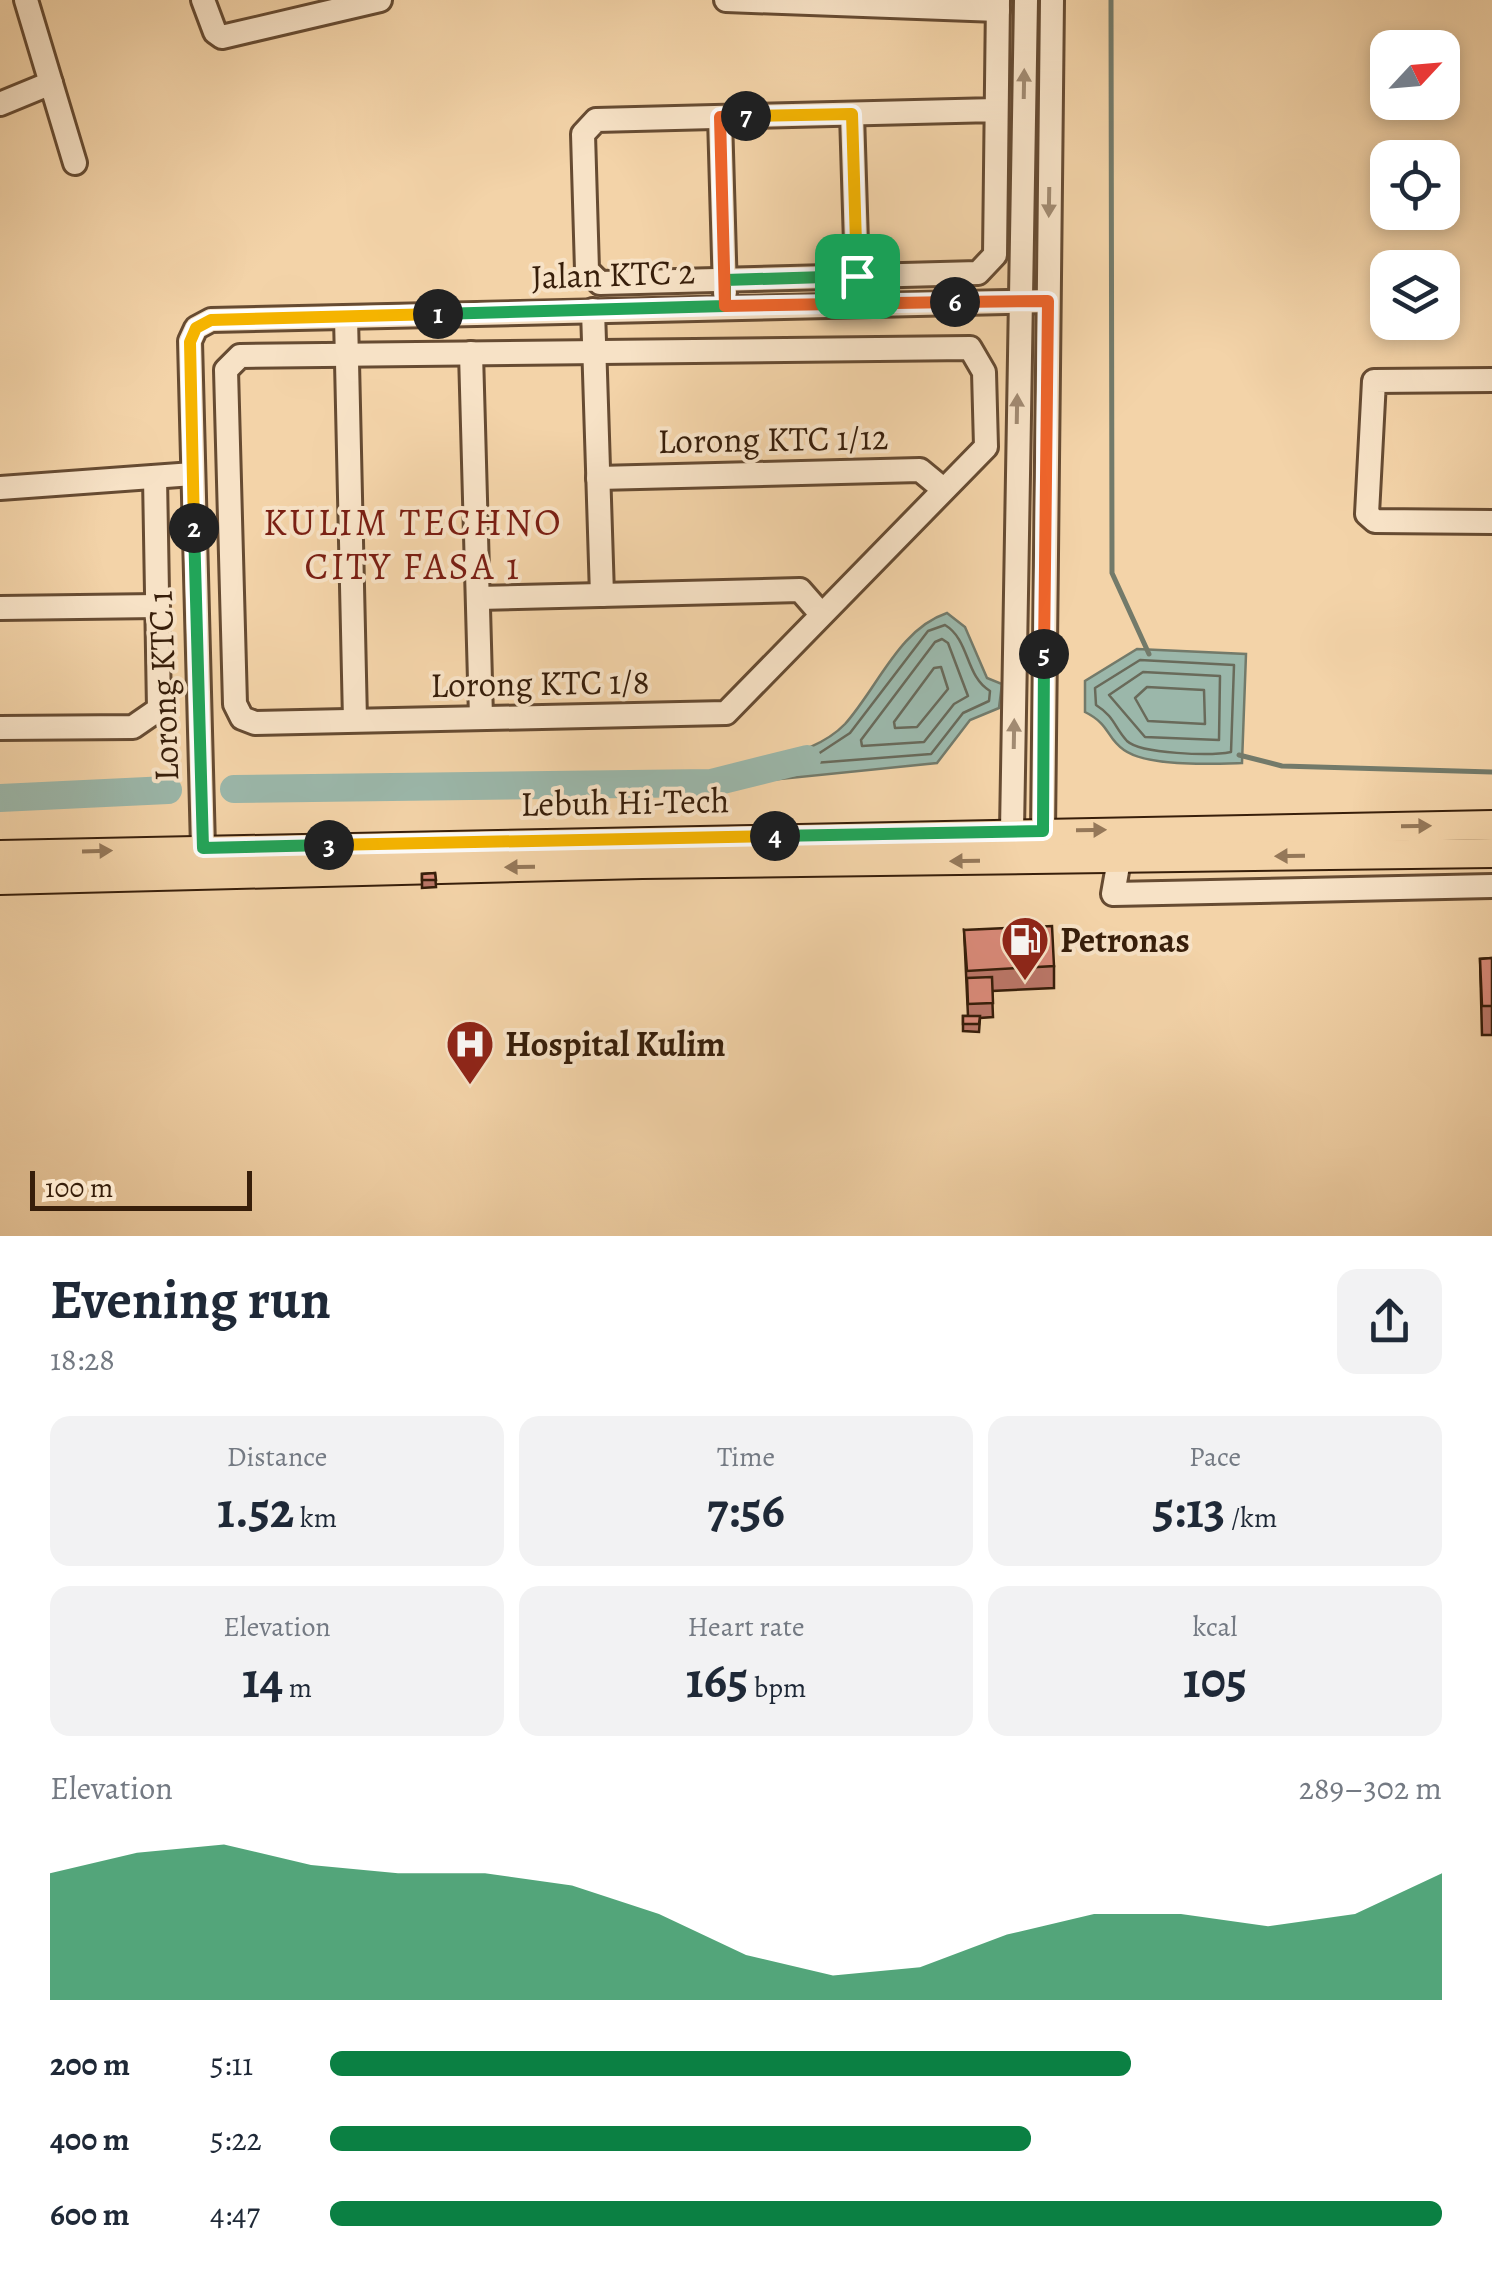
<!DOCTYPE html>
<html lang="en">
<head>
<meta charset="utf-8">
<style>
  body { margin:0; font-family:Alegreya,serif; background:#f2f2f3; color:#1f2937; height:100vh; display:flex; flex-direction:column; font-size:38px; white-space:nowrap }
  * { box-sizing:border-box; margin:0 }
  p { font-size:32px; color:#747a83 }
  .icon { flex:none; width:55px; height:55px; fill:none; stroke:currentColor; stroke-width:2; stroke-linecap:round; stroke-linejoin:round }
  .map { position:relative; height:1236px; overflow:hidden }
  .panel { display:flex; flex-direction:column; background:#fff; flex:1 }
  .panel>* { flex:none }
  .needle { width:65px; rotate:64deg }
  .buttons { position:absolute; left:1370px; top:30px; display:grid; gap:20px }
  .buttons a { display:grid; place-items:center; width:90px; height:90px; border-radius:20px; background:#fff; box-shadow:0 5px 15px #0003; font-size:50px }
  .scale { position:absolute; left:30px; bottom:25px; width:222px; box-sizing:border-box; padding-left:10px; border:5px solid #371e0a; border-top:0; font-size:28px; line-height:35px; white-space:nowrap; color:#371e0a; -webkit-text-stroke:8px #f7e2c6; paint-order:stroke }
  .pin { position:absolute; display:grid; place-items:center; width:85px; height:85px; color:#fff; margin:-42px; border-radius:20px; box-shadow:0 5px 15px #0006 }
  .km { position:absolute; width:50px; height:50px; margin:-25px; border-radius:50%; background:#222; color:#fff; font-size:28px; line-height:50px; text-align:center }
  .round { display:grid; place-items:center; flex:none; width:105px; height:105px; border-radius:20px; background:#f2f2f3 }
  .head { display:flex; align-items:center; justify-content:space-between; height:170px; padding:0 50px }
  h1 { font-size:55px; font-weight:600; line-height:75px }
  .metrics { display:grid; grid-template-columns:repeat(3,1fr); gap:15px; height:170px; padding:10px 50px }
  .metrics div { display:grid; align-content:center; border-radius:20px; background:#f2f2f3; text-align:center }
  .metrics b { font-size:50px; font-weight:600 }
  .metrics small { font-size:28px; font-weight:400 }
  .metrics p { font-size:28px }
  .chart { height:280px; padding:20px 50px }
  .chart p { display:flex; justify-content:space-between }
  .chart svg { width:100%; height:180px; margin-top:10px; fill:#0b8043; opacity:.7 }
  ul { padding:0 50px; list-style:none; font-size:32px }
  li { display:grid; grid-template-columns:160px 120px 1fr; align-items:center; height:75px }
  li i { height:25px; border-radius:12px; background:#0b8043 }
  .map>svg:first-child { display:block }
  .water { fill:#9bb7aa; stroke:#737a6a; stroke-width:2.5 }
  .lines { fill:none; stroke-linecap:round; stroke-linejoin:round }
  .shore { stroke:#696a5a; stroke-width:2.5 }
  .stream { stroke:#737a6a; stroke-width:5 }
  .river { stroke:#9bb7aa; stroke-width:28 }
  .minor-casing { stroke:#664b32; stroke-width:28 }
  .major-casing { stroke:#371e0a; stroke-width:32 }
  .minor { stroke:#f7e2c6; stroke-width:22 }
  .major { stroke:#f3d3a8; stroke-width:28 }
  .wall { fill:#ba7667; stroke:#371e0a; stroke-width:2.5 }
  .building { fill:#d88978; stroke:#371e0a; stroke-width:2.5 }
  .oneway { fill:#a18a71 }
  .oneway2 { fill:#957859 }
  .split-1-casing { stroke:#fff; stroke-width:20 }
  .split-2-casing { stroke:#fff; stroke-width:20 }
  .split-3-casing { stroke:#fff; stroke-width:20 }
  .split-4-casing { stroke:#fff; stroke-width:20 }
  .split-5-casing { stroke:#fff; stroke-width:20 }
  .split-6-casing { stroke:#fff; stroke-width:20 }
  .split-7-casing { stroke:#fff; stroke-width:20 }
  .split-8-casing { stroke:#fff; stroke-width:20 }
  .split-1 { stroke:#22a559; stroke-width:12 }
  .split-2 { stroke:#f5b400; stroke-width:12 }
  .split-3 { stroke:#22a559; stroke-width:12 }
  .split-4 { stroke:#f5b400; stroke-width:12 }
  .split-5 { stroke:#22a559; stroke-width:12 }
  .split-6 { stroke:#f0652b; stroke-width:12 }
  .split-7 { stroke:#f0652b; stroke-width:12 }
  .split-8 { stroke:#f5b400; stroke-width:12 }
  .labels { text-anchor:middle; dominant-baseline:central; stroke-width:8; stroke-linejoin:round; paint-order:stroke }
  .street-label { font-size:35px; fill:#371e0a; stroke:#f7e2c6 }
  .poi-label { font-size:35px; font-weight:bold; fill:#371e0a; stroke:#f7e2c6; text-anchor:start }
  .neighbourhood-label { font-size:38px; letter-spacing:2.5px; fill:#7a1f14; stroke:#f7e2c6 }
</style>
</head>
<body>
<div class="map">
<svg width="1492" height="1236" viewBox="0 0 1492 1236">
  <rect width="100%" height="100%" fill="#f3d3a8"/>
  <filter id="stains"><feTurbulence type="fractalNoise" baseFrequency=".002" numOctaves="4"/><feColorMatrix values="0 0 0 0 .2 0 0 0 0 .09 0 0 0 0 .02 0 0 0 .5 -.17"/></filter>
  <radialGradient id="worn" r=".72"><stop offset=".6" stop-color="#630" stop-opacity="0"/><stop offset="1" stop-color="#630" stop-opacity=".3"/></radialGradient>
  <g class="water">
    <path d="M947,613L965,627L987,678L1002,684L999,708L970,720L937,763L771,780L769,761C795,754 826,744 845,724C878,687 899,629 947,613Z"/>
    <path d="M1137,649L1246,654L1242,763C1211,764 1148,767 1124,750C1106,738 1111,725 1085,712V681Z"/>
  </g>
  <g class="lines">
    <g class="shore">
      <path d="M945,625C970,640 965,676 990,691L989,701L963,713L931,754L814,763L815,756L850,733L928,631Z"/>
      <path d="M942,639L948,643L968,696L954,704L924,742L862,746L861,740L935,642Z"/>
      <path d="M1140,660L1234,665L1231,752C1211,756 1141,754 1127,741C1114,727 1115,717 1096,705L1095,688Z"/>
      <path d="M941,667L948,689L917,727L895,728L894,722L934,668Z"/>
      <path d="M1143,672L1220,676L1219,740L1145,737L1109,695Z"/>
      <path d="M1147,687L1204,690L1205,724L1148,721L1135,698Z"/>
    </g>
    <g class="stream">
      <path d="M1111,0L1112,573L1149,654"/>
      <path d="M1239,755L1282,766L1492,772"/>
    </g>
    <g class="river">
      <path d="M234,789L711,783L807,759"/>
      <path d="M0,798L168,790"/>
    </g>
    <g class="minor-casing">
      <g id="minor">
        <path d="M26,0L75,163"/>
        <path d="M203,0L215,32L222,37L380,0"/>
        <path d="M726,0L998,10"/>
        <path d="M0,104L51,83"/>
        <path d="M996,110L596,120L583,134L587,270L600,283L978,273L995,255L998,0"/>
        <path d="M852,114L857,276"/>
        <path d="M720,117L725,293"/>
        <path d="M593,310L602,595"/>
        <path d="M346,317L355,720"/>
        <path d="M970,348L984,372L986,447L726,713L255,723L242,718L235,704L226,370L240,356Z"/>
        <path d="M471,353L481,717"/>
        <path d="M1492,380L1374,381L1367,514L1375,521L1492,522"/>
        <path d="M598,478L920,470L943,489"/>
        <path d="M0,488L193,474"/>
        <path d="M478,598L800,590L821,614"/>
        <path d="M0,608L158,606"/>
        <path d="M0,728L133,727L159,709L155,477"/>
        <path d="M1012,831L1026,0"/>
        <path d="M1043,831L1052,0"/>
        <path d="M203,848L190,341L196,328L211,320L1048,301"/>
        <path d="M1119,860L1113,894L1492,886"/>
      </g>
    </g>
    <g class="major-casing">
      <g id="major">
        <path d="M0,855L1492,825"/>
        <path d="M0,880L642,864L1492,853"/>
      </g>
    </g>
    <use href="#minor" class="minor"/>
    <use href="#major" class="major"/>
  </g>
  <g class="wall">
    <path d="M435,873L436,887L422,888V874Z"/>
    <path d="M964,930L1054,966V988L992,991L993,1017L980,1018L979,1032L963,1031V1016H968Z"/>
    <path d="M1492,958V1035H1482L1480,959Z"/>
  </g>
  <g class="building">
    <path d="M435,873L436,880H422V874Z"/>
    <path d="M1052,926L1054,966L967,971L964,930Z"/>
    <path d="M1492,958V1006H1482L1480,959Z"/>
    <path d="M992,977L993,1003L968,1004L967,978Z"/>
    <path d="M963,1016H980L979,1024H963Z"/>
  </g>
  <defs><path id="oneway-solid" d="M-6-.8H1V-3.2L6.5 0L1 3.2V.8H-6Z" transform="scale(2.5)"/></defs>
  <g class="oneway">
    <use href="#oneway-solid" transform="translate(1024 84) rotate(-89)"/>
    <use href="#oneway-solid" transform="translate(1049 202) rotate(91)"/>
    <use href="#oneway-solid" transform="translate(1017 409) rotate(-89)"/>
    <use href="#oneway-solid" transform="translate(1014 734) rotate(-89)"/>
  </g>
  <g class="oneway2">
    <use href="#oneway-solid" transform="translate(1416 826) rotate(-1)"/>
    <use href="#oneway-solid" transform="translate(1091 830) rotate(-1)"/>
    <use href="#oneway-solid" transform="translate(97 851) rotate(-2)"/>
    <use href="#oneway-solid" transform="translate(1290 856) rotate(179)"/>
    <use href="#oneway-solid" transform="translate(965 861) rotate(179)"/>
    <use href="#oneway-solid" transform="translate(520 867) rotate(179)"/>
  </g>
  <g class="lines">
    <g class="split-1-casing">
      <path id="split-1" d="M438,314L725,306V280L857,276"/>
    </g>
    <g class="split-2-casing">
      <path id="split-2" d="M194,528L190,342L196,328L211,320L438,314"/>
    </g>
    <g class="split-3-casing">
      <path id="split-3" d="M194,528L203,848L329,845"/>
    </g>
    <g class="split-4-casing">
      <path id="split-4" d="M329,845L775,836"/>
    </g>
    <g class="split-5-casing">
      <path id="split-5" d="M775,836L1043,831L1044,654"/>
    </g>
    <g class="split-6-casing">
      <path id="split-6" d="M955,302L1048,301L1044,654"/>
    </g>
    <g class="split-7-casing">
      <path id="split-7" d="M746,116L720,117L725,306L955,302"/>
    </g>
    <g class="split-8-casing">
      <path id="split-8" d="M746,116L852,114L857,276"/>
    </g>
    <use href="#split-1" class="split-1"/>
    <use href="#split-2" class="split-2"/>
    <use href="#split-3" class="split-3"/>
    <use href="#split-4" class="split-4"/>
    <use href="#split-5" class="split-5"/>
    <use href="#split-6" class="split-6"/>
    <use href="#split-7" class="split-7"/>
    <use href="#split-8" class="split-8"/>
  </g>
  <defs>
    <g id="fuel-pin" transform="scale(2.5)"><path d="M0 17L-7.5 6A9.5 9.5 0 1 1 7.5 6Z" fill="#8f2418" stroke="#f7e2c6"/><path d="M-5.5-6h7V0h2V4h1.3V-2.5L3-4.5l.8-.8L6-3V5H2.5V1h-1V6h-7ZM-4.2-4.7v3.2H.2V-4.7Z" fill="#fff"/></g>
    <g id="hospital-pin" transform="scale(2.5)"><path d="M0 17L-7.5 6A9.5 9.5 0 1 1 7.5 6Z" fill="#8f2418" stroke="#f7e2c6"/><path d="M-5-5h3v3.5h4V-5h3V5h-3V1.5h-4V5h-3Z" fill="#fff"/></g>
  </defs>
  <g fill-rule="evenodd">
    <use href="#fuel-pin" x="1025" y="940"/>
    <use href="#hospital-pin" x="470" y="1044"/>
  </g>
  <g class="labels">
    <g class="street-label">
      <text transform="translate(613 274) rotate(-2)">Jalan KTC 2</text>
      <text transform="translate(773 439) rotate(-1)">Lorong KTC 1/12</text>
      <text transform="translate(540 683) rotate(-1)">Lorong KTC 1/8</text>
      <text transform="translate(163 686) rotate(-92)">Lorong KTC 1</text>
      <text transform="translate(625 802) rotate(-1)">Lebuh Hi-Tech</text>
    </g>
    <g class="poi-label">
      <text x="1060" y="940">Petronas</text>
      <text x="505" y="1044">Hospital Kulim</text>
    </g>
    <g class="neighbourhood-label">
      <text x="413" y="522">KULIM TECHNO<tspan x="413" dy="44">CITY FASA 1</tspan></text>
    </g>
  </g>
  <rect width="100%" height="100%" filter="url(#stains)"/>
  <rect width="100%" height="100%" fill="url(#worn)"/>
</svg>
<div class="buttons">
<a><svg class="needle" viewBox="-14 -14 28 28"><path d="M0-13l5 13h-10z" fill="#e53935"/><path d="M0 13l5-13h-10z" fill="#747a83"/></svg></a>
<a><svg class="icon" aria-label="locate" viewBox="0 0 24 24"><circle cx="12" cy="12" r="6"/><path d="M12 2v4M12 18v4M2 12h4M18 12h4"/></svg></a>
<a><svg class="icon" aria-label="layers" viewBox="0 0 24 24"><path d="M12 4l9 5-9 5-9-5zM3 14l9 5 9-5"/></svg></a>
</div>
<div class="scale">100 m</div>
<div class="pin" style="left:857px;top:276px;background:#1e9e55"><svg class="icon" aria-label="arrive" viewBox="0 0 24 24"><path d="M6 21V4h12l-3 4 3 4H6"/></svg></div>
<b class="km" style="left:438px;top:314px">1</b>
<b class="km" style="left:194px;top:528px">2</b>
<b class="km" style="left:329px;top:845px">3</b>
<b class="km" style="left:775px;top:836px">4</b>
<b class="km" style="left:1044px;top:654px">5</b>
<b class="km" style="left:955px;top:302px">6</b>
<b class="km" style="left:746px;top:116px">7</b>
</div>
<section class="panel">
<div class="head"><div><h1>Evening run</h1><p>18:28</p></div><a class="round"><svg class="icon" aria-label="share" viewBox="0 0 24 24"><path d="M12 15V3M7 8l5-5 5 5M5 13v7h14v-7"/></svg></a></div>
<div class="metrics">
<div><p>Distance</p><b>1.52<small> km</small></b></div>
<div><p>Time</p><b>7:56</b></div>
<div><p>Pace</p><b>5:13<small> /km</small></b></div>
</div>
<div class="metrics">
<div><p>Elevation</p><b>14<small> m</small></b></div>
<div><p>Heart rate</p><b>165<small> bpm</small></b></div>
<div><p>kcal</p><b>105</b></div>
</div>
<div class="chart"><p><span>Elevation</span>289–302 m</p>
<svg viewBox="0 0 160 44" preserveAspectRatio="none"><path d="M0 44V13L10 8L20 6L30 11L40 13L50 13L60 16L70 23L80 33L90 38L100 36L110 28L120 23L130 23L140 26L150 23L160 13V44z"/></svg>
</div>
<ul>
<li><b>200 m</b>5:11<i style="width:72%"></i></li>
<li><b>400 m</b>5:22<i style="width:63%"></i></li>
<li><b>600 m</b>4:47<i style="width:100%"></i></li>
</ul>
</section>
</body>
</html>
